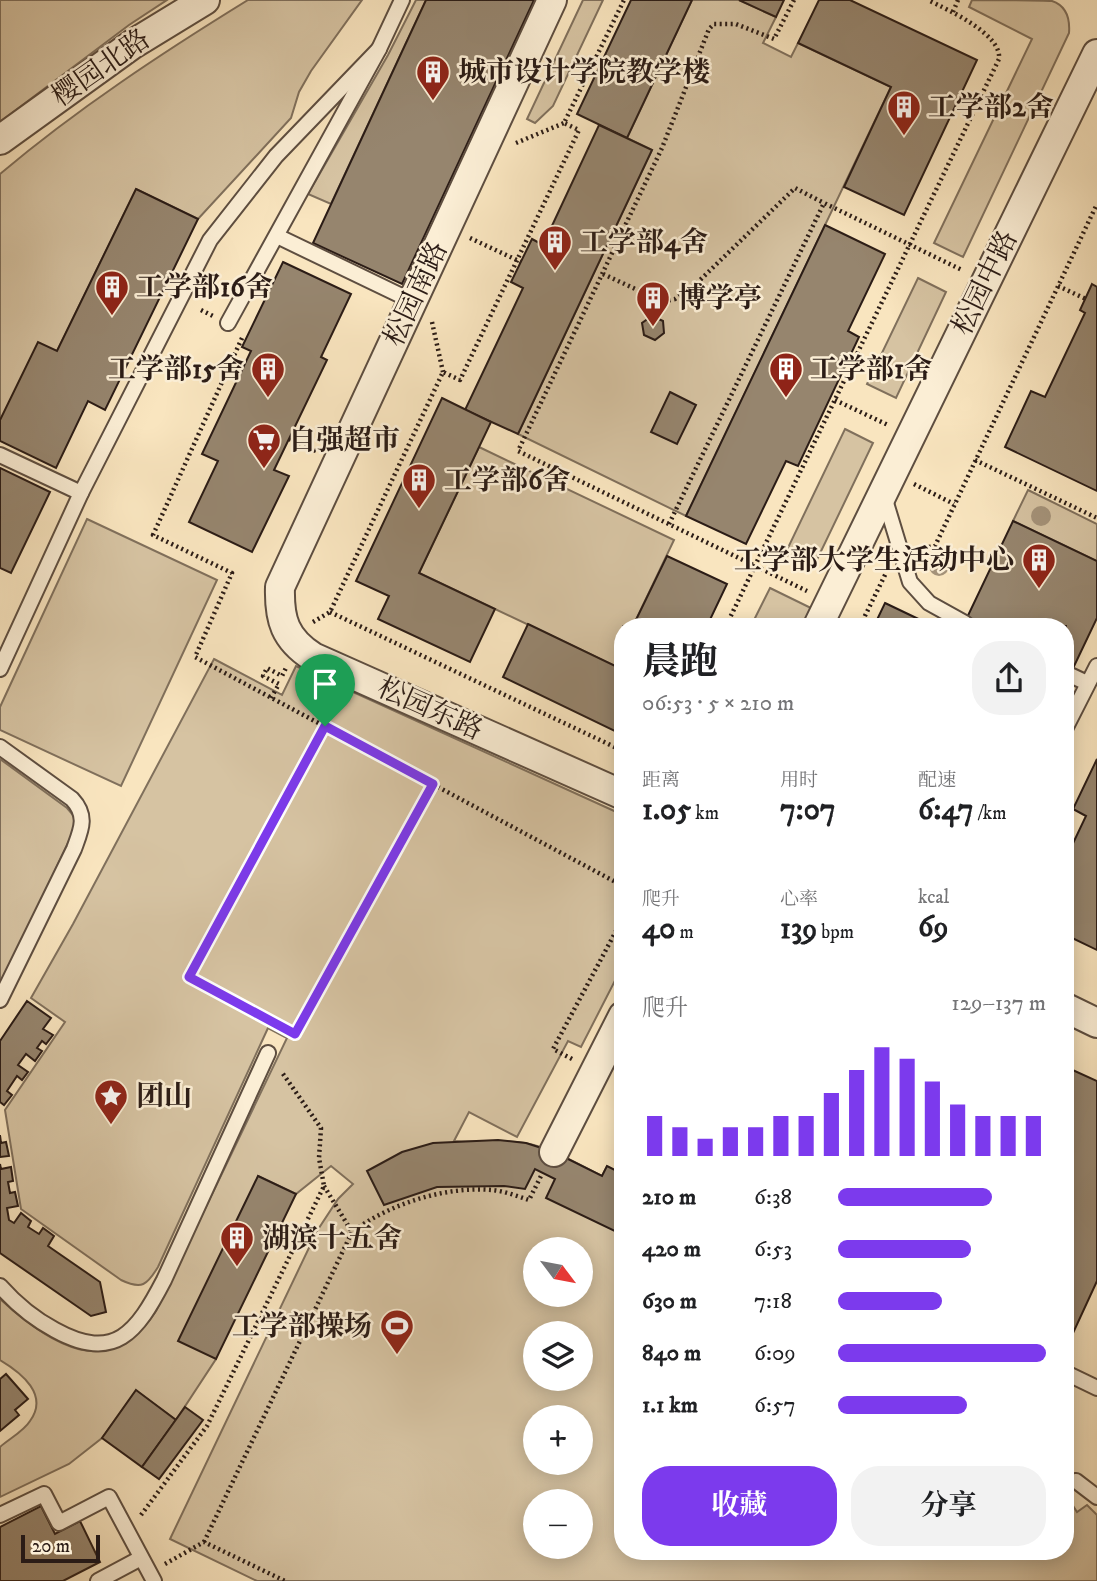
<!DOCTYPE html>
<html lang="zh">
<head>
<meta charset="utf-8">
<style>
  body { margin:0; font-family:"IM FELL DW Pica","Noto Serif SC",serif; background:#f2f2f2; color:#202124; height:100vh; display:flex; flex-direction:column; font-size:26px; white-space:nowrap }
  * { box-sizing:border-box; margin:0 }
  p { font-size:23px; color:#757577 }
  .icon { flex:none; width:38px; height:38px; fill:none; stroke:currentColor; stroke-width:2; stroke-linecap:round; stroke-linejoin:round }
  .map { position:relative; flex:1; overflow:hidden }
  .panel { position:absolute; left:614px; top:618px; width:460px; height:942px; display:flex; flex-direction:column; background:#fff; border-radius:28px; box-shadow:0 4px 18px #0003 }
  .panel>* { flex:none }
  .needle { width:46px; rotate:122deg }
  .controls { position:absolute; left:523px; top:1237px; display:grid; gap:14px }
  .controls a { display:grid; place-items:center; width:70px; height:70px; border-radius:50%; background:#fff; box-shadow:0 4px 18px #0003; font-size:35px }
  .scale { position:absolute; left:21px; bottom:18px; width:79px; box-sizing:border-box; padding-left:7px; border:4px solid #2b1c16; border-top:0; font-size:19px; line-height:24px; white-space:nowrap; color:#2b1c16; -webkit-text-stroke:5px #fbeed5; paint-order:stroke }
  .pin { position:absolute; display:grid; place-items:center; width:60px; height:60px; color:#fff; margin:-72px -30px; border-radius:50% 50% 50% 0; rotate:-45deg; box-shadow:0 0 7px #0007 }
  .pin .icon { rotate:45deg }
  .round { display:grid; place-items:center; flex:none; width:74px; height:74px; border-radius:28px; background:#f2f2f2 }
  .head { display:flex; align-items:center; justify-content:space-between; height:119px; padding:0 28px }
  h1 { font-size:38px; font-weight:700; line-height:52px }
  .metrics { display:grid; grid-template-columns:repeat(3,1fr); gap:10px; height:119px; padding:7px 28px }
  .metrics div { display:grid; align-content:center }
  .metrics b { font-size:30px; font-weight:700 }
  .metrics small { font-size:19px; font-weight:400 }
  .metrics p { font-size:19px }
  .chart { height:196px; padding:14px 28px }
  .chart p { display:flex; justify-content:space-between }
  .chart svg { width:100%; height:126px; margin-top:7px; stroke:#7c3aed; stroke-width:6 }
  .cta { display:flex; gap:14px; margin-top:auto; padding:14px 28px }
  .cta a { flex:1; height:80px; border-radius:28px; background:#7c3aed; color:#fff; font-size:28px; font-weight:700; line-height:80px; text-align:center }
  .cta a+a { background:#f2f2f2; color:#202124 }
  ul { padding:0 28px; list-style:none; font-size:23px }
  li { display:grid; grid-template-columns:112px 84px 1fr; align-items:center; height:52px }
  li i { height:18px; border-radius:9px; background:#7c3aed }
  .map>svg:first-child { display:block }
  .green { fill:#d6c3a2; stroke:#80705c; stroke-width:2; fill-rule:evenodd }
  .building { fill:#96856e; stroke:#2b1c16; stroke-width:2 }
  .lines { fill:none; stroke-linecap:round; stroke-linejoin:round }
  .lane-casing { stroke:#5e4e40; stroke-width:18 }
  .street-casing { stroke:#5e4e40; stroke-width:32 }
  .path { stroke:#2b1c16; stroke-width:4.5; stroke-dasharray:2 3.5; stroke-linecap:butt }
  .lane { stroke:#fbeed5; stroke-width:14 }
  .street { stroke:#fbeed5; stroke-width:28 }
  .tree { fill:#a49279 }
  .route-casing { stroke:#fff; stroke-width:14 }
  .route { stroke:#7c3aed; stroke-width:9 }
  .labels { text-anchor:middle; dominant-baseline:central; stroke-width:5; stroke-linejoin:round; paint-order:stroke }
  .street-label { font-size:28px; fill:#2b1c16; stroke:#fbeed5 }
  .poi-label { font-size:28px; font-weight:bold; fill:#2b1c16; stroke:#fbeed5; text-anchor:start }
</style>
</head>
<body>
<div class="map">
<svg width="1097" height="1581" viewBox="0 0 1097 1581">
  <rect width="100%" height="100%" fill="#f9e5bf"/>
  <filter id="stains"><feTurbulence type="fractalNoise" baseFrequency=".00286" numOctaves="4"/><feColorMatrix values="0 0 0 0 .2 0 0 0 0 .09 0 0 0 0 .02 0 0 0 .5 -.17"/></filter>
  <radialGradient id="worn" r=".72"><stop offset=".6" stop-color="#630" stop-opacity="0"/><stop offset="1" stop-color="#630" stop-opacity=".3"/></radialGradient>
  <g class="green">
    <path d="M0,0H167L129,25L0,122Z"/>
    <path d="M248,0H362L311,71L299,92L291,118L198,219L136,189L57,351L0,420V174C77,109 162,53 248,0Z"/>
    <path d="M416,0H426L331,204L308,194L388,55Z"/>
    <path d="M583,0H603L553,106L535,123L527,119Z"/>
    <path d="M692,0H739L776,17L763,43L791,57L798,43L891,87L686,516L518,434L652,150L627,138Z"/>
    <path d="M972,0C988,0 1040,0 1052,1C1067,6 1070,20 1069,33L963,257L934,243L1032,39L969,7Z"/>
    <path d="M918,278L946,292L896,398L867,384Z"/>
    <path d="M845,429L873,443L813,568L785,554Z"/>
    <path d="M479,447L674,540L633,626H623V649L615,666L419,573Z"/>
    <path d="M1028,490L1097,524V561L1013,521Z"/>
    <path d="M87,519L217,580L121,786L0,730V707Z"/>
    <path d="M770,588L815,610L806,626H751Z"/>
    <path d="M214,659L282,695L296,666L623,815V965L581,1047L568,1041L517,1137L469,1112L454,1141C477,1143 501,1139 525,1143C552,1148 577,1164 602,1176L607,1166L623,1174V1550H1066V1495L1077,1512L1087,1505L1097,1515V1581H257L170,1539L317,1231L338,1199L353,1184L331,1166L296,1194L258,1176L216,1359L176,1420L136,1391L102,1438L69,1464L0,1497V1447C9,1439 24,1431 30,1421C49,1395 22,1373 0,1360V1299C49,1344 110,1384 156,1311L287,1038L268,1028L158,1267C147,1285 142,1290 121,1280L21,1209L5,1110L65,1022L31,998L73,924ZM536,1250H581V1295H536ZM536,1334H581V1379H536ZM536,1418H581V1463H536ZM536,1502H581V1547H536Z"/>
    <path d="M0,759L67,808L73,815L76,826L0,987Z"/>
  </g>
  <g class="building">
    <path d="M426,0H534L402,284L313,243Z"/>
    <path d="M631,0H692L627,138L577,114Z"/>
    <path d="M739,0H784L776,17Z"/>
    <path d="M819,0H850L977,60L904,215L844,187L891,87L798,43Z"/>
    <path d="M599,125L652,150L518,434L465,410L523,288L511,282L532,239L543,245Z"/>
    <path d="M136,189L198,219L105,410L88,401L56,468L0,441V420L38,342L57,351Z"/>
    <path d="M825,225L885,254L848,331L859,337L798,466L786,461L746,544L686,516Z"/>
    <path d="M283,262L351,294L321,357L327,360L274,470L289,476L252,552L189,522L218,461L202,454L251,351L242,347Z"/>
    <path d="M1092,284L1097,287V491L1005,447L1031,391L1045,397L1085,313L1080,310Z"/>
    <path d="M652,316L663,321L664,333L655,340L644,335L642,323Z"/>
    <path d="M670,392L696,405L677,444L651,432Z"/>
    <path d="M442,398L491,422L419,573L495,609L470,662L378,619L389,596L356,581Z"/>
    <path d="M0,468L50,492L11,573L0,568Z"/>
    <path d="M1013,521L1097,561V618L1066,683V626H963Z"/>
    <path d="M667,556L727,584L707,626H633Z"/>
    <path d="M885,603L931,625L934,626H874Z"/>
    <path d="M528,624L615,666L623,649V735L503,677Z"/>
    <path d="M1097,759V950L1066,935V858L1086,816L1073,809Z"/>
    <path d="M27,1001L51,1018L43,1029L53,1035L46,1044L42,1041L37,1048L42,1051L35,1061L26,1054L18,1065L28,1072L22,1080L17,1076L7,1091L12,1095L4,1105L0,1102V1041Z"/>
    <path d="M1066,1067L1097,1081V1281L1068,1344L1066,1343Z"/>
    <path d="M0,1135L1,1143L6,1142L9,1156L0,1157Z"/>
    <path d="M498,1140L526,1143L554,1152L602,1176L607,1166L623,1174V1235L546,1198L555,1179L535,1169L525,1189L504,1186L437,1187L384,1205L367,1171L402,1152L433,1143Z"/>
    <path d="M0,1164L1,1169L11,1167L13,1181L8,1182L10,1193L15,1192L18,1206L7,1208L9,1220L14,1223L21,1213L31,1221L28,1227L39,1234L43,1228L54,1236L48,1246L100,1282L106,1312L91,1316L0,1253Z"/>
    <path d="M258,1176L296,1194L216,1359L178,1341Z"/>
    <path d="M6,1374L28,1399L15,1410L19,1415L0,1431V1379Z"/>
    <path d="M136,1390L176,1420L142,1467L102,1438Z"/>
    <path d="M185,1407L203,1420L159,1479L142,1467Z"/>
    <path d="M41,1506L55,1534L80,1521L100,1562L63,1581H0V1527Z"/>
  </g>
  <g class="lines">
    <g class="lane-casing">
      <g id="lane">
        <path d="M277,236L412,301"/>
        <path d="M228,323L379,49L402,0"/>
        <path d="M0,455L81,493"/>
        <path d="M883,493L910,582L929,603L965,623"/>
        <path d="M0,669L81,493L210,240L276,156L379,49"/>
        <path d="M1070,675L1087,683"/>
        <path d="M1066,727L1097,666"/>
        <path d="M0,747L72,799C88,816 81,830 74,849L0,1000"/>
        <path d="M0,1286C16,1304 34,1319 55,1330C115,1363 137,1332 164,1280L268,1053"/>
        <path d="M1066,1373L1097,1388"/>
        <path d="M1076,1481L1097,1497"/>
        <path d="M0,1515L44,1494L59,1523L109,1497L154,1581"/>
        <path d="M98,1581L141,1558"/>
      </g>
    </g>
    <g class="street-casing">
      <g id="street">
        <path d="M552,0L280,587C279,620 285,639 313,657L623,795"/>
        <path d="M0,140L133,44L205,0"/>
        <path d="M818,626L1097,54"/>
        <path d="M1066,1008L1097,1023"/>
        <path d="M554,1152L623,1016"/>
      </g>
    </g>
    <g class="path">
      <path d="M794,0L774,39L736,24H714L709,29L662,148L518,451L807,591"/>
      <path d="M953,12L958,0"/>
      <path d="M516,143L564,123"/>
      <path d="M470,238L521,262"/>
      <path d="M603,274L657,299L666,301L675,299L697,283L795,188L824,203"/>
      <path d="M1058,286L1086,299"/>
      <path d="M201,310L213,316"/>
      <path d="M432,322L443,372"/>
      <path d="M242,338L153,535L232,573L195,657L623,886"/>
      <path d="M835,400L888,425"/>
      <path d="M289,439L316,451"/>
      <path d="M975,460L1097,518"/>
      <path d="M914,484L954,504"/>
      <path d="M669,524L824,203L962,270"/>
      <path d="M918,549L935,546L1097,204"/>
      <path d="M330,612L623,751"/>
      <path d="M313,622L330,612L443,372L460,380L579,130L564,123L624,0"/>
      <path d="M726,626L999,59C1002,34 948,10 928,0"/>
      <path d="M860,626L886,573"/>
      <path d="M271,698L279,684L263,676L267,668L282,676L286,668"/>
      <path d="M325,726L189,977L295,1034L433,784"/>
      <path d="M1066,1049L1071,1039"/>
      <path d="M572,1059L553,1049L623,918"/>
      <path d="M324,1186L352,1232"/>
      <path d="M141,1515L207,1426L324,1186L319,1158L321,1128L281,1071"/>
      <path d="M204,1542L352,1232C389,1204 445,1186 492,1190C504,1191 517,1196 529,1200L542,1174"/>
      <path d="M165,1564L204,1542L285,1581"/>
    </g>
    <use href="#lane" class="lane"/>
    <use href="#street" class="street"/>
  </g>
  <g class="tree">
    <circle cx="1041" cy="516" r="10"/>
    <circle cx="939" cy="566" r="10"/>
  </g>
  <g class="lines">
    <g class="route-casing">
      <path id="route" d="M325,726L433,784L295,1034L189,977Z"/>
    </g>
    <use href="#route" class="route"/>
  </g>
  <defs>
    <g id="building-pin" transform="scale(1.75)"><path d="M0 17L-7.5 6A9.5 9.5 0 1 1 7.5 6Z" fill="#8f2418" stroke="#fbeed5"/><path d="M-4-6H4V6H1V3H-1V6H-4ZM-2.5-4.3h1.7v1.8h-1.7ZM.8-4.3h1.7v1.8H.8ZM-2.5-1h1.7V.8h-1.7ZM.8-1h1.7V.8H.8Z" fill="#fff"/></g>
    <g id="supermarket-pin" transform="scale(1.75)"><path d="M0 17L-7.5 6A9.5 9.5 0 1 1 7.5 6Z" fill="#8f2418" stroke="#fbeed5"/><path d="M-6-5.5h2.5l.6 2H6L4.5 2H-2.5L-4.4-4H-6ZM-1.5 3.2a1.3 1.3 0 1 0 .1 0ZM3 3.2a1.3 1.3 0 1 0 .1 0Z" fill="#fff"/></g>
    <g id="sight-pin" transform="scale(1.75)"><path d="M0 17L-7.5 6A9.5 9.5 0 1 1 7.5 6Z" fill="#8f2418" stroke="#fbeed5"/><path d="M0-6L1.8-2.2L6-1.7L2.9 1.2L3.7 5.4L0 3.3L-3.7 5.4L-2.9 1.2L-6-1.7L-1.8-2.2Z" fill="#fff"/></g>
    <g id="stadium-pin" transform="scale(1.75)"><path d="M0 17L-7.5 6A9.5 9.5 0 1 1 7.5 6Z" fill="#8f2418" stroke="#fbeed5"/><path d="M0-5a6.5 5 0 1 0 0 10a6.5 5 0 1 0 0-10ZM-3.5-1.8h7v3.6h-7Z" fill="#fff"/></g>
  </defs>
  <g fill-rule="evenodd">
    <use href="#building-pin" x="433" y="72"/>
    <use href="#building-pin" x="904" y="107"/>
    <use href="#building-pin" x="555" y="242"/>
    <use href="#building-pin" x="112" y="287"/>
    <use href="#building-pin" x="653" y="298"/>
    <use href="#building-pin" x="268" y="369"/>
    <use href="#building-pin" x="786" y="369"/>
    <use href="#supermarket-pin" x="264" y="440"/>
    <use href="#building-pin" x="419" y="480"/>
    <use href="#building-pin" x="1039" y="560"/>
    <use href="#sight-pin" x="111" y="1096"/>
    <use href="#building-pin" x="237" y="1238"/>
    <use href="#stadium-pin" x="397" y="1326"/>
  </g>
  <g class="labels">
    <g class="street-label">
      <text transform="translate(101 68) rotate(-35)">樱园北路</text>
      <text transform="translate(985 283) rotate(-64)">松园中路</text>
      <text transform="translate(416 294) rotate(-65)">松园南路</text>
      <text transform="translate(430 709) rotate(24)">松园东路</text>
    </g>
    <g class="poi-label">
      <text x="458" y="72">城市设计学院教学楼</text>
      <text x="928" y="107">工学部2舍</text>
      <text x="580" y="242">工学部4舍</text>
      <text x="136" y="287">工学部16舍</text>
      <text x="678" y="298">博学亭</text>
      <text x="244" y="369" text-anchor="end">工学部15舍</text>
      <text x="810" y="369">工学部1舍</text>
      <text x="288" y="440">自强超市</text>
      <text x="444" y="480">工学部6舍</text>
      <text x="1014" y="560" text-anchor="end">工学部大学生活动中心</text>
      <text x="136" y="1096">团山</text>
      <text x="262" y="1238">湖滨十五舍</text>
      <text x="372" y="1326" text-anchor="end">工学部操场</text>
    </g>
  </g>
  <rect width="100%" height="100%" filter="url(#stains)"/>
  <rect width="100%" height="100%" fill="url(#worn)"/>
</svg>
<div class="controls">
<a><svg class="needle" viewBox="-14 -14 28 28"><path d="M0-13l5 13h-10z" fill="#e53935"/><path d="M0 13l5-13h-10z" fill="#757577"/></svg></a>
<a><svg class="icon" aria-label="layers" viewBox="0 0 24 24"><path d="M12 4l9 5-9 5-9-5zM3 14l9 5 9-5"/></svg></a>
<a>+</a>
<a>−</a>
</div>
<div class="scale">20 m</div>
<div class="pin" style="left:325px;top:726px;background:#1e9e55"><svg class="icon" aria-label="arrive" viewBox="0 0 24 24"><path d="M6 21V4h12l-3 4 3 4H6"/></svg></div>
<section class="panel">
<div class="head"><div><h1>晨跑</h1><p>06:53 · 5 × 210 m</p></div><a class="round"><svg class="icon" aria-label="share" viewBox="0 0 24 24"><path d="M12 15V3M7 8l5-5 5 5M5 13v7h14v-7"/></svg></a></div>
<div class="metrics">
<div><p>距离</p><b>1.05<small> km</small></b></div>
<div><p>用时</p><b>7:07</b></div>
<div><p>配速</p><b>6:47<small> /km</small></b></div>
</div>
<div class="metrics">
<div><p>爬升</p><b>40<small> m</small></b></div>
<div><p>心率</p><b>139<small> bpm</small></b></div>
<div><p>kcal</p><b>69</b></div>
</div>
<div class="chart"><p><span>爬升</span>129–137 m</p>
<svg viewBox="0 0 160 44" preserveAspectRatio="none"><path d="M5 44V30M15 44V34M25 44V38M35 44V34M45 44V34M55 44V30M65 44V30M75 44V22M85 44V14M95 44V6M105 44V10M115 44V18M125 44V26M135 44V30M145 44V30M155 44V30"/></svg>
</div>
<ul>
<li><b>210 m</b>6:38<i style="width:74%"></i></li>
<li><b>420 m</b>6:53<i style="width:64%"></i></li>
<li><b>630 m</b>7:18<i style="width:50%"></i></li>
<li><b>840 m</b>6:09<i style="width:100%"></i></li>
<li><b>1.1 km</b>6:57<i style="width:62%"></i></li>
</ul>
<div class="cta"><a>收藏</a><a>分享</a></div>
</section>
</div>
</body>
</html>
